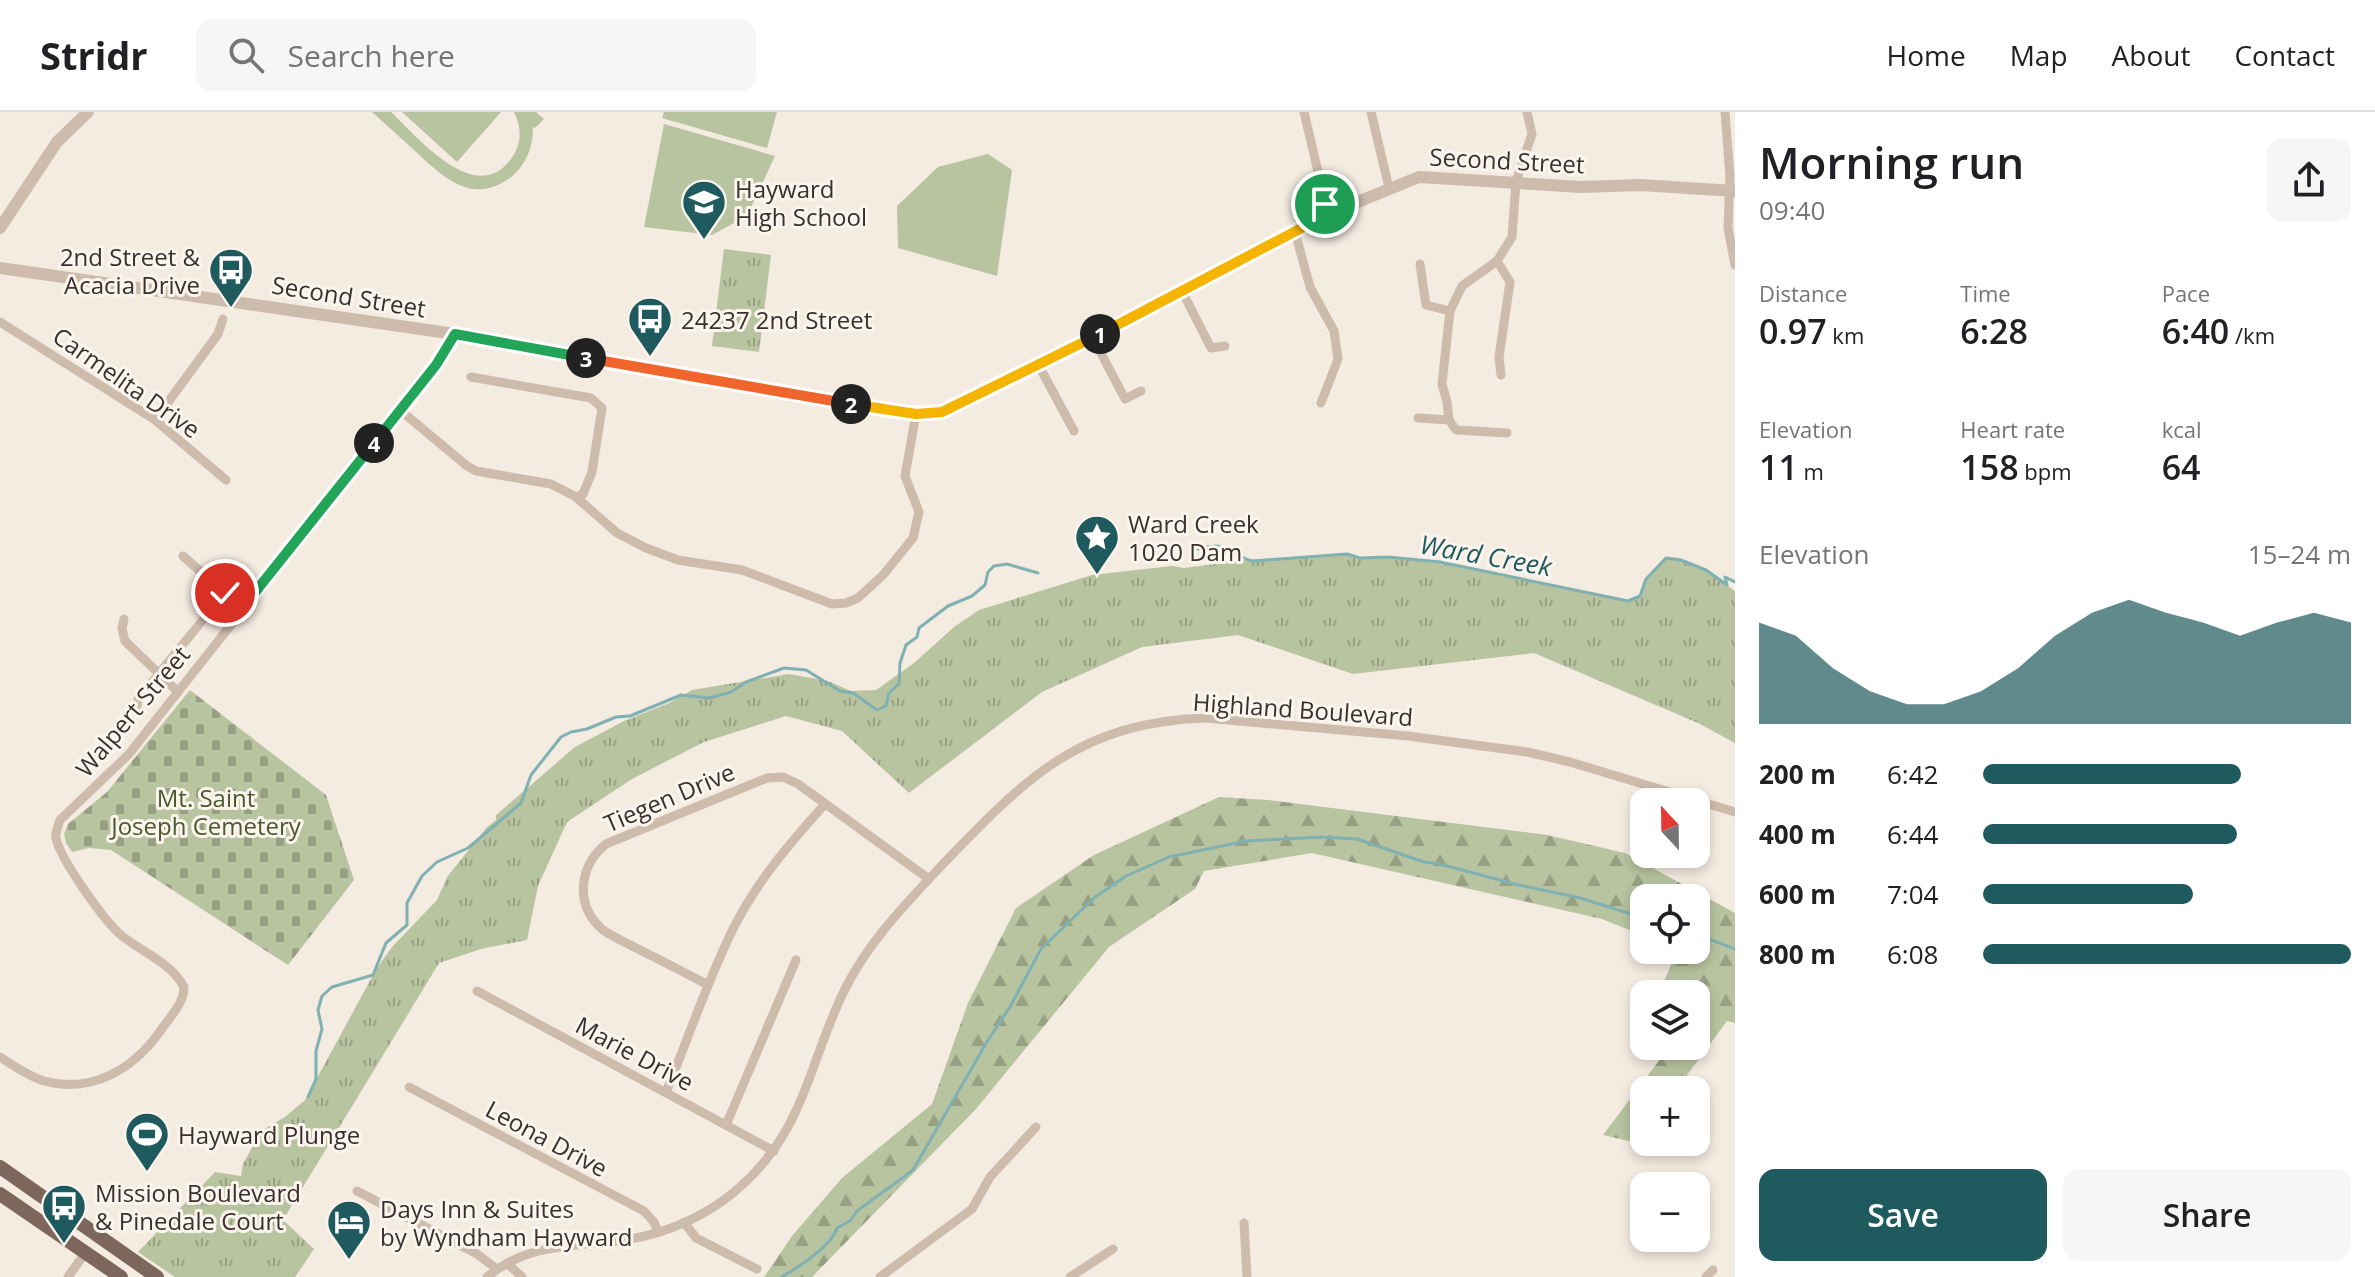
<!DOCTYPE html>
<html lang="en">
<head>
<meta charset="utf-8">
<style>
  body { margin:0; font-family:"Open Sans",sans-serif; background:#f6f6f6; color:#202124; height:100vh; display:flex; flex-direction:column; font-size:30px; white-space:nowrap }
  * { box-sizing:border-box; margin:0 }
  p { font-size:26px; color:#757577 }
  .icon { flex:none; width:44px; height:44px; fill:none; stroke:currentColor; stroke-width:2; stroke-linecap:round; stroke-linejoin:round }
  .map { position:relative; flex:1; overflow:hidden }
  .sheet { display:flex; flex-direction:column; background:#fff; width:640px }
  .sheet>* { flex:none }
  .needle { width:52px; rotate:338deg }
  .controls { position:absolute; left:1630px; top:676px; display:grid; gap:16px }
  .controls a { display:grid; place-items:center; width:80px; height:80px; border-radius:16px; background:#fff; box-shadow:0 4px 12px #0003; font-size:40px }
  .pin { position:absolute; display:grid; place-items:center; width:68px; height:68px; color:#fff; margin:-34px; border:4px solid #fff; border-radius:50%; box-shadow:0 2px 8px #0007 }
  .km { position:absolute; width:40px; height:40px; margin:-20px; border-radius:50%; background:#222; color:#fff; font-size:22px; line-height:40px; text-align:center }
  .round { display:grid; place-items:center; flex:none; width:84px; height:84px; border-radius:16px; background:#f6f6f6 }
  .overview { display:flex; align-items:center; justify-content:space-between; height:136px; padding:0 24px }
  h1 { font-size:44px; font-weight:600; line-height:60px }
  .stats { display:grid; grid-template-columns:repeat(3,1fr); gap:12px; height:136px; padding:8px 24px }
  .stats div { display:grid; align-content:center }
  .stats b { font-size:34px; font-weight:600 }
  .stats small { font-size:22px; font-weight:400 }
  .stats p { font-size:22px }
  .chart { height:224px; padding:16px 24px }
  .chart p { display:flex; justify-content:space-between }
  .chart svg { width:100%; height:144px; margin-top:8px; fill:#1f5a5e; opacity:.7 }
  .cta { display:flex; gap:16px; margin-top:auto; padding:16px 24px }
  .cta a { flex:1; height:92px; border-radius:16px; background:#1f5a5e; color:#fff; font-size:32px; font-weight:600; line-height:92px; text-align:center }
  .cta a+a { background:#f6f6f6; color:#202124 }
  ul { padding:0 24px; list-style:none; font-size:26px }
  li { display:grid; grid-template-columns:128px 96px 1fr; align-items:center; height:60px }
  li i { height:20px; border-radius:10px; background:#1f5a5e }
  header { display:flex; align-items:center; gap:48px; box-sizing:border-box; height:112px; padding:0 40px; background:#fff; border-bottom:2px solid #e0e0e0 }
  header strong { font-size:38px }
  nav { display:flex; gap:44px; margin-inline-start:auto; font-size:28px }
  .search { width:560px; height:72px; background:#f6f6f6; display:flex; align-items:center; gap:20px; box-sizing:border-box; padding:0 28px; border-radius:16px; color:#757577; font-size:30px }
  main { display:flex; flex:1; min-height:0 }
  .map>svg:first-child { display:block }
  .grass { fill:#b8c4a0 }
  .forest { fill:url(#forest-firs) }
  .cemetery { fill:url(#cemetery-stones) }
  .park { fill:url(#park-tufts) }
  .lines { fill:none; stroke-linecap:round; stroke-linejoin:round }
  .stream { stroke:#7fb0b2; stroke-width:3 }
  .minor { stroke:#cdbbac; stroke-width:9 }
  .tertiary { stroke:#cdbbac; stroke-width:12 }
  .primary { stroke:#7d675c; stroke-width:14 }
  .split-1-casing { stroke:#fff; stroke-width:16 }
  .split-2-casing { stroke:#fff; stroke-width:16 }
  .split-3-casing { stroke:#fff; stroke-width:16 }
  .split-4-casing { stroke:#fff; stroke-width:16 }
  .split-5-casing { stroke:#fff; stroke-width:16 }
  .split-1 { stroke:#f5b400; stroke-width:10 }
  .split-2 { stroke:#f5b400; stroke-width:10 }
  .split-3 { stroke:#f0652b; stroke-width:10 }
  .split-4 { stroke:#22a559; stroke-width:10 }
  .split-5 { stroke:#22a559; stroke-width:10 }
  .labels { text-anchor:middle; dominant-baseline:central; stroke-width:6; stroke-linejoin:round; paint-order:stroke }
  .street-label { font-size:24px; fill:#3b302b; stroke:#fbf5ee }
  .poi-label { font-size:24px; fill:#3b302b; stroke:#fbf5ee; text-anchor:start }
  .park-label { font-size:24px; fill:#4a5a2e; stroke:#fbf5ee }
  .water-label { font-size:26px; font-style:italic; fill:#1f5a5e; stroke:#fbf5ee }
</style>
</head>
<body>
<header>
<strong>Stridr</strong>
<div class="search"><svg class="icon" aria-label="search" viewBox="0 0 24 24"><circle cx="10" cy="10" r="6"/><path d="M15 15l6 6"/></svg>Search here</div>
<nav><a>Home</a><a>Map</a><a>About</a><a>Contact</a></nav>
</header>
<main>
<div class="map">
<svg width="1735" height="1165" viewBox="0 0 1735 1165">
  <defs>
    <pattern id="forest-firs" width="22" height="20" patternUnits="userSpaceOnUse" patternTransform="scale(2)"><rect width="22" height="20" fill="#b8c4a0"/><path d="M5 1l3.5 6h-7zM16 11l3.5 6h-7z" fill="#97a083"/></pattern>
    <pattern id="cemetery-stones" width="16" height="16" patternUnits="userSpaceOnUse" patternTransform="scale(2)"><rect width="16" height="16" fill="#b8c4a0"/><path d="M2 7V4a2 2 0 0 1 4 0v3zM10 15v-3a2 2 0 0 1 4 0v3z" fill="#97a083"/></pattern>
    <pattern id="park-tufts" width="24" height="20" patternUnits="userSpaceOnUse" patternTransform="scale(2)"><rect width="24" height="20" fill="#b8c4a0"/><path d="M3 7l-1-3M5 7V3M7 7l1-3M15 17l-1-3M17 17v-4M19 17l1-3" fill="none" stroke="#97a083"/></pattern>
  </defs>
  <rect width="100%" height="100%" fill="#f4ebe1"/>
  <g class="grass">
    <path d="M372,0H391C418,25 475,96 511,47C522,32 522,16 514,0H536L544,7L535,16L533,15C533,34 527,52 511,65C472,95 442,64 414,38C400,25 386,13 372,0Z"/>
    <path d="M402,0H501L457,50Z"/>
    <path d="M664,0H777L767,36L662,6Z"/>
    <path d="M664,12L775,44L747,104L712,123L644,115Z"/>
    <path d="M988,42L1012,58L997,164L898,136L897,94L938,55Z"/>
  </g>
  <path class="forest" d="M1219,685L1268,688L1547,723L1625,741L1735,801V911L1727,909L1676,978H1644V1021L1637,1031L1603,1023L1670,934H1696V882H1659L1677,838H1696V786H1644V824L1602,807L1312,741L1204,759L1195,777L1109,835L976,997L812,1165H764L792,1124L842,1066L932,992L968,891L1016,796L1094,743Z"/>
  <path class="cemetery" d="M190,578L326,683L354,768L288,853L111,738L89,736L72,740L66,731L64,722L68,712L107,680Z"/>
  <g class="park">
    <path d="M724,137L771,143L759,240L712,234Z"/>
    <path d="M1347,442L1360,446L1388,445L1447,452L1628,489L1640,484L1646,468L1666,446C1692,446 1715,464 1735,479V631L1698,611L1534,541L1353,562L1238,523L1142,535L1042,580L909,681L842,619L786,604L704,630L632,667L567,710L538,774L527,828L481,837L439,851L283,1108L314,1137L295,1165H175L138,1140L215,1060L241,1064L243,1052L261,1019L285,1005L305,988L377,856L392,835L437,788L447,765L487,715L496,708V703L575,635L624,609L669,591L692,578L789,562L828,569L851,579L876,578L914,551L954,515L979,498L1092,463L1172,454L1184,456L1246,448Z"/>
  </g>
  <g class="lines">
    <g class="stream">
      <path d="M1194,438C1208,434 1221,431 1235,440C1242,444 1244,448 1253,449L1347,442L1360,446L1388,445L1440,450L1628,489L1640,484L1646,467L1666,446L1681,448L1706,458L1727,473L1725,465L1735,470"/>
      <path d="M1696,822L1735,837"/>
      <path d="M308,985L316,967V939L322,917L318,898L322,884L332,875L373,863L386,831L407,813V791L422,764L437,750L468,736L521,691L531,663L561,625L571,620L587,617L616,605L630,604L681,583L709,586L731,580L746,570L784,556L806,558L840,579L853,581L877,598L886,594L889,581L899,572L900,551L906,533L917,525L919,516L948,494L972,484L985,473L988,460L994,454L1007,452L1038,461"/>
      <path d="M782,1165C798,1155 832,1134 837,1116L850,1109L857,1099L913,1058L988,928L1010,895L1041,837L1095,785L1126,764L1169,745L1246,729L1322,725L1357,727L1424,750L1439,752L1519,773L1580,786L1644,806"/>
    </g>
    <g class="minor">
      <path d="M1304,0L1328,102"/>
      <path d="M1371,0L1389,76"/>
      <path d="M1725,0L1730,65L1728,116L1735,153"/>
      <path d="M1295,120L1310,175L1334,219L1338,247L1321,291"/>
      <path d="M1497,149L1510,170L1499,245L1501,263"/>
      <path d="M1420,152L1426,193L1450,199"/>
      <path d="M1182,179L1211,236L1225,234"/>
      <path d="M0,210L155,308L226,368"/>
      <path d="M1093,226L1125,287L1141,279"/>
      <path d="M1039,254L1074,319"/>
      <path d="M471,265L591,286L602,296L592,360L583,382L576,385"/>
      <path d="M400,298L467,354L476,359L551,372L576,385L617,421L646,436L678,448L742,458L832,492L846,491L858,486L883,463L913,426L919,400L905,364L916,302"/>
      <path d="M1418,306L1449,308L1456,318L1507,321"/>
      <path d="M155,308L218,222L223,207"/>
      <path d="M1449,308L1447,290L1442,272L1450,199L1462,174L1497,149L1512,125L1516,70L1532,22L1527,0"/>
      <path d="M183,444L225,481L244,494"/>
      <path d="M124,507L122,517L125,529L178,580"/>
      <path d="M141,601L137,596L138,587L225,481"/>
      <path d="M708,873C684,860 660,848 636,836C625,830 613,825 603,818C574,793 579,754 606,732L767,666L783,665L798,672L929,767"/>
      <path d="M477,879L774,1039"/>
      <path d="M0,945C14,954 28,964 44,969C92,982 134,957 161,918C170,905 184,891 184,875C171,851 144,841 122,824C105,810 60,747 56,726C55,720 58,715 60,708L129,642L436,253L455,222"/>
      <path d="M409,975L644,1099L654,1110L658,1120"/>
      <path d="M666,980C689,925 707,869 734,815C757,769 791,730 825,692"/>
      <path d="M726,1013L796,848"/>
      <path d="M357,1079L477,1142L497,1157"/>
      <path d="M684,1110L696,1126L757,1157"/>
      <path d="M1244,1111L1247,1165"/>
      <path d="M507,1151L522,1165"/>
      <path d="M68,1165L86,1140"/>
      <path d="M487,1165C532,1128 577,1136 630,1127C667,1121 705,1104 733,1081C805,1022 807,954 845,877C869,829 905,793 941,754C1024,668 1078,610 1206,606L1408,624L1527,640L1570,650L1735,700"/>
      <path d="M880,1165L972,1097L990,1065L1036,1015"/>
      <path d="M1070,1165L1113,1137"/>
      <path d="M1706,1165L1713,1158"/>
    </g>
    <g class="tertiary">
      <path d="M0,116L57,30L88,0"/>
      <path d="M0,156L455,222L788,283L916,302H931L954,296L1039,254L1328,102L1419,65L1581,75L1640,73L1735,79"/>
    </g>
    <g class="primary">
      <path d="M0,1055L157,1165"/>
      <path d="M0,1082L121,1165"/>
    </g>
  </g>
  <g class="lines">
    <g class="split-1-casing">
      <path id="split-1" d="M1100,222L1328,102L1325,92"/>
    </g>
    <g class="split-2-casing">
      <path id="split-2" d="M851,292L916,302L942,300L1100,222"/>
    </g>
    <g class="split-3-casing">
      <path id="split-3" d="M586,246L851,292"/>
    </g>
    <g class="split-4-casing">
      <path id="split-4" d="M374,331L436,253L455,222L586,246"/>
    </g>
    <g class="split-5-casing">
      <path id="split-5" d="M225,481L244,494L374,331"/>
    </g>
    <use href="#split-1" class="split-1"/>
    <use href="#split-2" class="split-2"/>
    <use href="#split-3" class="split-3"/>
    <use href="#split-4" class="split-4"/>
    <use href="#split-5" class="split-5"/>
  </g>
  <defs>
    <g id="school-pin" transform="scale(2.3)"><path d="M0 17L-7.5 6A9.5 9.5 0 1 1 7.5 6Z" fill="#1f5a5e" stroke="#fbf5ee"/><path d="M0-5L7-2L0 1L-7-2ZM-4 1L0 2.5L4 1V4Q0 6-4 4Z" fill="#fff"/></g>
    <g id="bus-pin" transform="scale(2.3)"><path d="M0 17L-7.5 6A9.5 9.5 0 1 1 7.5 6Z" fill="#1f5a5e" stroke="#fbf5ee"/><path d="M-5-6H5V4H4V6H2V4H-2V6H-4V4H-5ZM-3.5-4V0h7V-4ZM-3.5 1.2v1.5H-2V1.2ZM2 1.2v1.5H3.5V1.2Z" fill="#fff"/></g>
    <g id="sight-pin" transform="scale(2.3)"><path d="M0 17L-7.5 6A9.5 9.5 0 1 1 7.5 6Z" fill="#1f5a5e" stroke="#fbf5ee"/><path d="M0-6L1.8-2.2L6-1.7L2.9 1.2L3.7 5.4L0 3.3L-3.7 5.4L-2.9 1.2L-6-1.7L-1.8-2.2Z" fill="#fff"/></g>
    <g id="stadium-pin" transform="scale(2.3)"><path d="M0 17L-7.5 6A9.5 9.5 0 1 1 7.5 6Z" fill="#1f5a5e" stroke="#fbf5ee"/><path d="M0-5a6.5 5 0 1 0 0 10a6.5 5 0 1 0 0-10ZM-3.5-1.8h7v3.6h-7Z" fill="#fff"/></g>
    <g id="hotel-pin" transform="scale(2.3)"><path d="M0 17L-7.5 6A9.5 9.5 0 1 1 7.5 6Z" fill="#1f5a5e" stroke="#fbf5ee"/><path d="M-6-4.5h1.5V1H6V5H4.5V3h-9V5H-6ZM-4 0a1.8 1.8 0 1 1 3.6 0ZM.5 0V-2.5h3Q6-2.5 6 0Z" fill="#fff"/></g>
  </defs>
  <g fill-rule="evenodd">
    <use href="#school-pin" x="704" y="90"/>
    <use href="#bus-pin" x="231" y="158"/>
    <use href="#bus-pin" x="650" y="207"/>
    <use href="#sight-pin" x="1097" y="425"/>
    <use href="#stadium-pin" x="147" y="1022"/>
    <use href="#bus-pin" x="64" y="1094"/>
    <use href="#hotel-pin" x="349" y="1110"/>
  </g>
  <g class="labels">
    <g class="street-label">
      <text transform="translate(1507 48) rotate(3)">Second Street</text>
      <text transform="translate(349 184) rotate(9)">Second Street</text>
      <text transform="translate(127 270) rotate(35)">Carmelita Drive</text>
      <text transform="translate(1303 597) rotate(4)">Highland Boulevard</text>
      <text transform="translate(132 599) rotate(-50)">Walpert Street</text>
      <text transform="translate(669 685) rotate(-23)">Tiegen Drive</text>
      <text transform="translate(635 941) rotate(28)">Marie Drive</text>
      <text transform="translate(547 1026) rotate(28)">Leona Drive</text>
    </g>
    <g class="poi-label">
      <text x="735" y="76">Hayward<tspan x="735" dy="28">High School</tspan></text>
      <text x="200" y="144" text-anchor="end">2nd Street &amp;<tspan x="200" dy="28">Acacia Drive</tspan></text>
      <text x="681" y="207">24237 2nd Street</text>
      <text x="1128" y="411">Ward Creek<tspan x="1128" dy="28">1020 Dam</tspan></text>
      <text x="178" y="1022">Hayward Plunge</text>
      <text x="95" y="1080">Mission Boulevard<tspan x="95" dy="28">&amp; Pinedale Court</tspan></text>
      <text x="380" y="1096">Days Inn &amp; Suites<tspan x="380" dy="28">by Wyndham Hayward</tspan></text>
    </g>
    <g class="park-label">
      <text x="206" y="685">Mt. Saint<tspan x="206" dy="28">Joseph Cemetery</tspan></text>
    </g>
    <g class="water-label">
      <text transform="translate(1486 443) rotate(10)">Ward Creek</text>
    </g>
  </g>
</svg>
<div class="controls">
<a><svg class="needle" viewBox="-14 -14 28 28"><path d="M0-13l5 13h-10z" fill="#e53935"/><path d="M0 13l5-13h-10z" fill="#757577"/></svg></a>
<a><svg class="icon" aria-label="locate" viewBox="0 0 24 24"><circle cx="12" cy="12" r="6"/><path d="M12 2v4M12 18v4M2 12h4M18 12h4"/></svg></a>
<a><svg class="icon" aria-label="layers" viewBox="0 0 24 24"><path d="M12 4l9 5-9 5-9-5zM3 14l9 5 9-5"/></svg></a>
<a>+</a>
<a>−</a>
</div>
<div class="pin" style="left:1325px;top:92px;background:#1e9e55"><svg class="icon" aria-label="arrive" viewBox="0 0 24 24"><path d="M6 21V4h12l-3 4 3 4H6"/></svg></div>
<div class="pin" style="left:225px;top:481px;background:#d93025"><svg class="icon" aria-label="check" viewBox="0 0 24 24"><path d="M5 12l5 5 9-10"/></svg></div>
<b class="km" style="left:1100px;top:222px">1</b>
<b class="km" style="left:851px;top:292px">2</b>
<b class="km" style="left:586px;top:246px">3</b>
<b class="km" style="left:374px;top:331px">4</b>
</div>
<section class="sheet">
<div class="overview"><div><h1>Morning run</h1><p>09:40</p></div><a class="round"><svg class="icon" aria-label="share" viewBox="0 0 24 24"><path d="M12 15V3M7 8l5-5 5 5M5 13v7h14v-7"/></svg></a></div>
<div class="stats">
<div><p>Distance</p><b>0.97<small> km</small></b></div>
<div><p>Time</p><b>6:28</b></div>
<div><p>Pace</p><b>6:40<small> /km</small></b></div>
</div>
<div class="stats">
<div><p>Elevation</p><b>11<small> m</small></b></div>
<div><p>Heart rate</p><b>158<small> bpm</small></b></div>
<div><p>kcal</p><b>64</b></div>
</div>
<div class="chart"><p><span>Elevation</span>15–24 m</p>
<svg viewBox="0 0 160 44" preserveAspectRatio="none"><path d="M0 44V13L10 17L20 27L30 34L40 38L50 38L60 34L70 27L80 17L90 10L100 6L110 10L120 13L130 17L140 13L150 10L160 13V44z"/></svg>
</div>
<ul>
<li><b>200 m</b>6:42<i style="width:70%"></i></li>
<li><b>400 m</b>6:44<i style="width:69%"></i></li>
<li><b>600 m</b>7:04<i style="width:57%"></i></li>
<li><b>800 m</b>6:08<i style="width:100%"></i></li>
</ul>
<div class="cta"><a>Save</a><a>Share</a></div>
</section>
</main>
</body>
</html>
